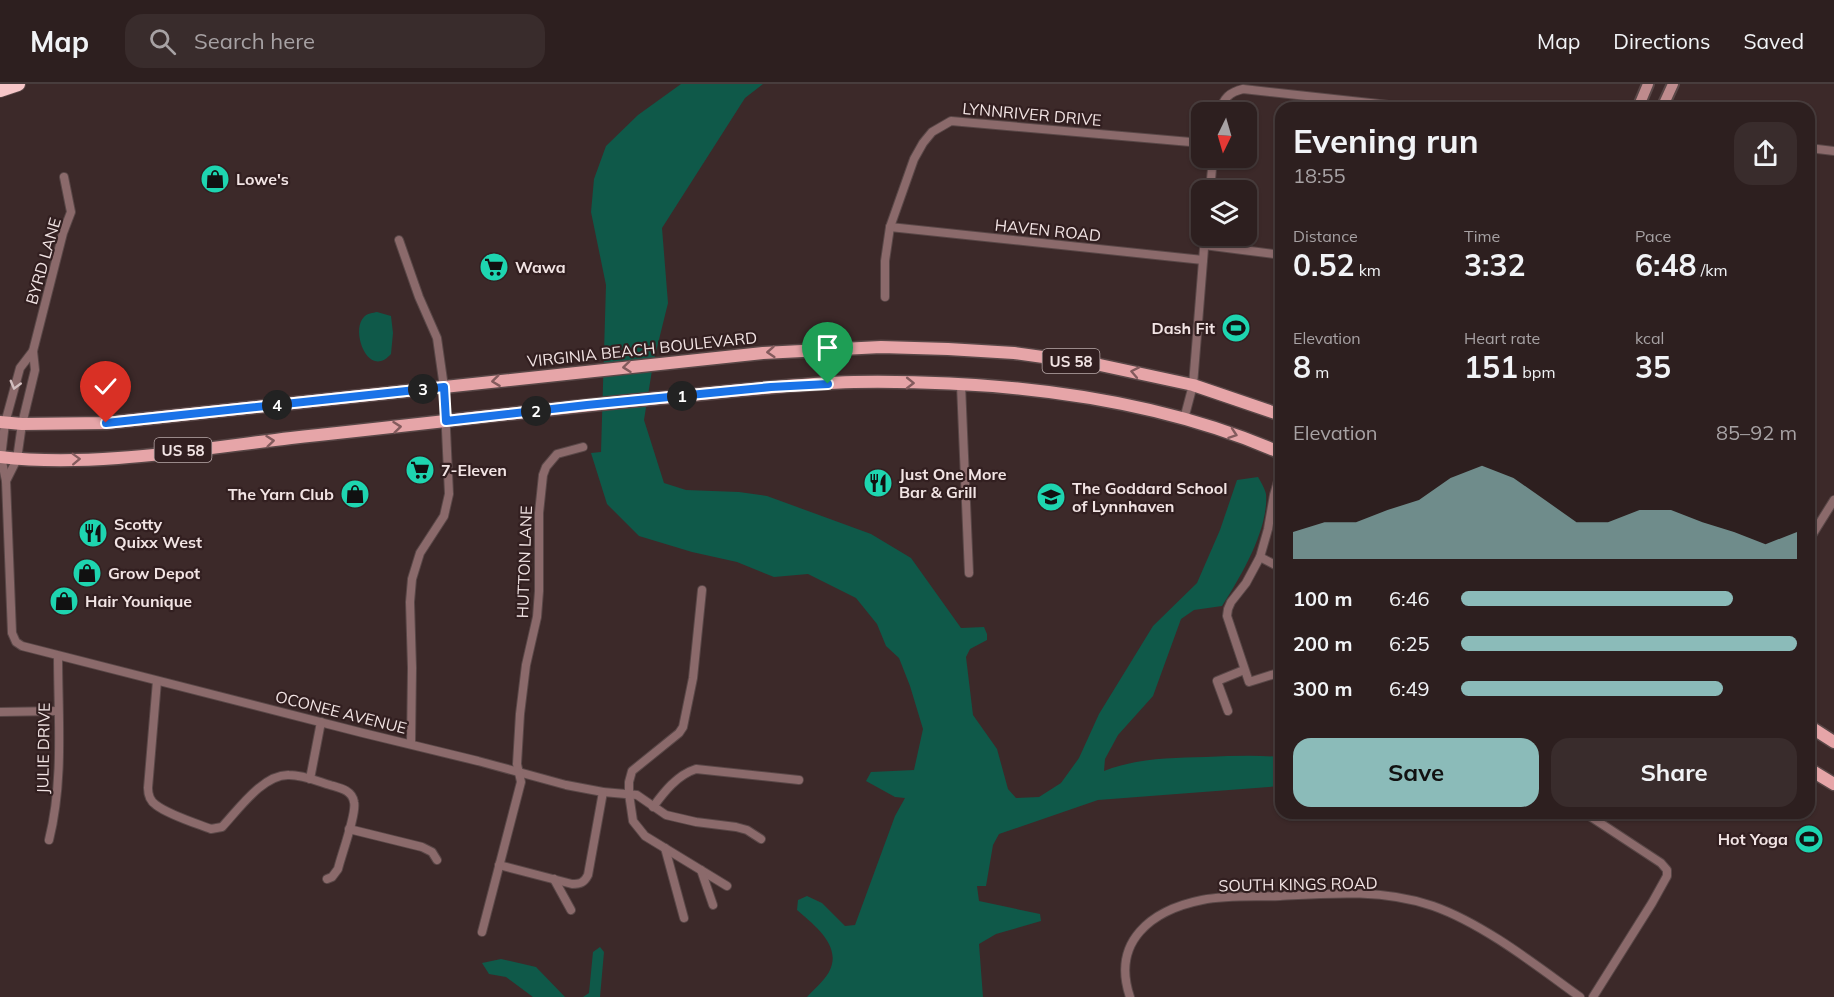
<!DOCTYPE html>
<html lang="en">
<head>
<meta charset="utf-8">
<style>
  body { margin:0; font-family:Mulish,sans-serif; background:#392c2c; color:#f1f3f6; height:100vh; display:flex; flex-direction:column; font-size:22px; white-space:nowrap }
  * { box-sizing:border-box; margin:0 }
  p { font-size:20px; color:#a7a2a4 }
  .icon { flex:none; width:33px; height:33px; fill:none; stroke:currentColor; stroke-width:2; stroke-linecap:round; stroke-linejoin:round }
  .map { position:relative; flex:1; overflow:hidden }
  .sheet { position:absolute; left:1275px; top:18px; width:540px; height:717px; display:flex; flex-direction:column; background:#2d1f1f; border-radius:18px; box-shadow:0 2px 4px #0004,0 0 0 2px #483d3d }
  .sheet>* { flex:none }
  .needle { width:39px; rotate:185deg }
  .fabs { position:absolute; left:1191px; top:18px; display:grid; gap:12px }
  .fabs a { display:grid; place-items:center; width:66px; height:66px; border-radius:12px; background:#2d1f1f; box-shadow:0 2px 4px #0004,0 0 0 2px #483d3d; font-size:30px }
  .pin { position:absolute; display:grid; place-items:center; width:51px; height:51px; color:#fff; margin:-62px -26px; border-radius:50% 50% 50% 0; rotate:-45deg; box-shadow:0 0 6px #0007 }
  .pin .icon { rotate:45deg }
  .km { position:absolute; width:30px; height:30px; margin:-15px; border-radius:50%; background:#222; color:#fff; font-size:16px; line-height:30px; text-align:center }
  .round { display:grid; place-items:center; flex:none; width:63px; height:63px; border-radius:18px; background:#392c2c }
  .head { display:flex; align-items:center; justify-content:space-between; height:102px; padding:0 18px }
  h1 { font-size:33px; font-weight:700; line-height:45px }
  .metrics { display:grid; grid-template-columns:repeat(3,1fr); gap:9px; height:102px; padding:6px 18px }
  .metrics div { display:grid; align-content:center }
  .metrics b { font-size:30px; font-weight:700 }
  .metrics small { font-size:16px; font-weight:400 }
  .metrics p { font-size:16px }
  .chart { height:168px; padding:12px 18px }
  .chart p { display:flex; justify-content:space-between }
  .chart svg { width:100%; height:108px; margin-top:6px; fill:#8bbbb9; opacity:.7 }
  .primary-button { display:flex; gap:12px; margin-top:auto; padding:12px 18px }
  .primary-button a { flex:1; height:69px; border-radius:18px; background:#8bbbb9; color:#111; font-size:24px; font-weight:700; line-height:69px; text-align:center }
  .primary-button a+a { background:#392c2c; color:#f1f3f6 }
  ul { padding:0 18px; list-style:none; font-size:20px }
  li { display:grid; grid-template-columns:96px 72px 1fr; align-items:center; height:45px }
  li i { height:15px; border-radius:8px; background:#8bbbb9 }
  header { display:flex; align-items:center; gap:36px; box-sizing:border-box; height:84px; padding:0 30px; background:#2d1f1f; border-bottom:2px solid #483d3d }
  header strong { font-size:28px }
  nav { display:flex; gap:33px; margin-inline-start:auto; font-size:21px }
  .search { width:420px; height:54px; background:#392c2c; display:flex; align-items:center; gap:15px; box-sizing:border-box; padding:0 21px; border-radius:18px; color:#a7a2a4; font-size:22px }
  .map>svg:first-child { display:block }
  .water { fill:#0f5949 }
  .lines { fill:none; stroke-linecap:round; stroke-linejoin:round }
  .street-casing { stroke:#594747; stroke-width:10 }
  .secondary-casing { stroke:#594747; stroke-width:14 }
  .primary-casing { stroke:#594747; stroke-width:15 }
  .highway-casing { stroke:#594747; stroke-width:16 }
  .street { stroke:#8b6a6b; stroke-width:8 }
  .secondary { stroke:#be8b8d; stroke-width:10 }
  .primary { stroke:#e6a5a8; stroke-width:12 }
  .highway { stroke:#f6c6c8; stroke-width:14 }
  .oneway { stroke:#835b5d }
  .oneway2 { stroke:#d3bfc0 }
  .route-casing { stroke:#fff; stroke-width:12 }
  .route { stroke:#1a73e8; stroke-width:8 }
  .labels { text-anchor:middle; dominant-baseline:central; stroke-width:4.5; stroke-linejoin:round; paint-order:stroke }
  .shield { fill:#321f20; stroke:#b8a9a9; stroke-width:1.5 }
  .shield-label { font-size:15px; font-weight:bold; fill:#f2e4e4 }
  .street-label { font-size:16px; fill:#f2e4e4; stroke:#321f20 }
  .poi-label { font-size:16px; font-weight:bold; fill:#f2e4e4; stroke:#321f20; text-anchor:start }
</style>
</head>
<body>
<header>
<strong>Map</strong>
<div class="search"><svg class="icon" aria-label="search" viewBox="0 0 24 24"><circle cx="10" cy="10" r="6"/><path d="M15 15l6 6"/></svg>Search here</div>
<nav><a>Map</a><a>Directions</a><a>Saved</a></nav>
</header>
<div class="map">
<svg width="1834" height="913" viewBox="0 0 1834 913">
  <rect width="100%" height="100%" fill="#3c2929"/>
  <g class="water">
    <path d="M681,0H763L745,14L662,144L668,219L653,280L644,336L664,399L686,406L739,408L767,412L871,450L911,474L961,544L984,543L987,550V556L970,565L966,573L973,631L997,665L1008,705L1016,714L1039,713L1061,699L1079,674L1099,630L1153,542L1197,499L1220,446L1237,396L1258,393C1261,398 1265,405 1266,410C1269,445 1240,494 1222,522L1194,526L1181,535L1153,612L1118,651L1105,675L1104,687C1137,674 1170,674 1206,673C1231,672 1256,671 1281,673V702L1098,716L999,750L993,761L986,802H977L979,817L1040,830L1041,837L996,850L979,860L983,913H807C814,905 824,897 829,888C843,862 814,841 797,826L798,816L807,812L822,819L845,842L855,841L895,732L905,714L895,713L866,697L871,688L914,686L923,645L910,602L899,574L886,562L877,540L856,514L808,490L774,493L737,478L692,468L639,452L607,420L591,369L601,368L606,201L591,128L594,95L606,62L638,31Z"/>
    <path d="M377,228L391,232L393,249L391,270C368,296 350,246 364,233C367,229 373,229 377,228Z"/>
    <path d="M600,863L604,868L600,913H583L589,909L593,868Z"/>
    <path d="M501,875L536,883L565,913H533L506,893L489,890L482,879Z"/>
  </g>
  <g class="lines">
    <g class="street-casing">
      <g id="street">
        <path d="M1220,28C1223,14 1230,8 1243,5L1416,24"/>
        <path d="M1809,64L1834,67"/>
        <path d="M1210,106L1213,74"/>
        <path d="M890,143L1203,176"/>
        <path d="M399,156L419,213L437,254L444,303L449,410L444,432L420,469L412,495L410,518L412,584L411,660"/>
        <path d="M1204,161L1281,171"/>
        <path d="M885,213V177L890,143L914,75L923,59L932,48L951,37L1202,59"/>
        <path d="M33,267L20,284L5,339L1,373L6,397L12,549L16,558L22,562L363,649L478,677L566,701L603,708L637,711L666,731L696,738L736,743L747,746L761,755"/>
        <path d="M961,301L969,489"/>
        <path d="M1184,335L1193,301L1205,152"/>
        <path d="M1281,387L1274,411L1268,445L1260,473L1246,499L1231,518L1228,525L1227,532L1249,598L1281,588"/>
        <path d="M6,397L17,375L22,340L35,286L33,267L63,149L71,128L64,93"/>
        <path d="M1809,456L1834,416"/>
        <path d="M1260,473L1281,484"/>
        <path d="M702,506L693,594L683,643L679,649L632,687L629,698V710L633,737L645,752L727,802"/>
        <path d="M157,597L148,704C148,711 150,717 156,721C169,731 195,739 211,745L222,743C238,726 263,690 289,691C303,691 317,697 330,701C340,704 352,706 354,718C357,729 341,772 338,785L332,793L327,795"/>
        <path d="M1228,627L1217,597L1244,586"/>
        <path d="M0,628L58,627"/>
        <path d="M310,695L321,638"/>
        <path d="M653,723C664,708 677,691 696,685L799,696"/>
        <path d="M1585,729L1661,779L1667,786V792L1652,819L1593,913"/>
        <path d="M349,745L422,763L432,768L437,776"/>
        <path d="M49,756C64,696 58,633 58,572"/>
        <path d="M665,764L684,834"/>
        <path d="M499,781L572,800C580,800 584,799 588,791L603,708"/>
        <path d="M701,786L713,821"/>
        <path d="M554,795L571,826"/>
        <path d="M482,848L521,698L517,680L520,630L526,581L537,533L539,507V429L543,391L546,383L557,370L583,363"/>
        <path d="M1130,913C1111,857 1152,826 1202,816C1228,811 1254,813 1280,812C1331,809 1383,805 1433,822C1484,840 1537,882 1580,913"/>
      </g>
    </g>
    <g class="secondary-casing">
      <g id="secondary">
        <path d="M1638,24L1648,0"/>
        <path d="M1662,24L1673,0"/>
      </g>
    </g>
    <g class="primary-casing">
      <g id="primary">
        <path d="M0,338L22,340L106,339L763,269L881,263L948,265L1014,269L1100,281L1193,301L1281,331"/>
        <path d="M0,373C93,384 198,365 291,354C414,341 537,326 660,314C724,308 789,300 854,298C997,296 1149,311 1281,369"/>
        <path d="M1809,642L1834,658"/>
        <path d="M1809,685L1834,700"/>
      </g>
    </g>
    <g class="highway-casing">
      <path id="highway" d="M0,6L18,0"/>
    </g>
    <use href="#street" class="street"/>
    <use href="#secondary" class="secondary"/>
    <use href="#primary" class="primary"/>
    <use href="#highway" class="highway"/>
  </g>
  <defs><path id="oneway-chevron" d="M-2-3.5L2.5 0L-2 3.5" fill="none" stroke-width="1.6" stroke-linecap="round" stroke-linejoin="round" transform="scale(1.5)"/></defs>
  <g class="oneway">
    <use href="#oneway-chevron" transform="translate(771 268) rotate(176)"/>
    <use href="#oneway-chevron" transform="translate(627 283) rotate(174)"/>
    <use href="#oneway-chevron" transform="translate(1135 288) rotate(-169)"/>
    <use href="#oneway-chevron" transform="translate(496 297) rotate(173)"/>
    <use href="#oneway-chevron" transform="translate(910 299) rotate(1)"/>
    <use href="#oneway-chevron" transform="translate(397 343) rotate(-6)"/>
    <use href="#oneway-chevron" transform="translate(1233 350) rotate(19)"/>
    <use href="#oneway-chevron" transform="translate(270 357) rotate(-6)"/>
    <use href="#oneway-chevron" transform="translate(76 375) rotate(-2)"/>
  </g>
  <use class="oneway2" href="#oneway-chevron" transform="translate(15 301) rotate(105)"/>
  <g class="lines">
    <g class="route-casing">
      <path id="route" d="M106,339L444,303L446,337L587,321L771,303L828,300"/>
    </g>
    <use href="#route" class="route"/>
  </g>
  <defs>
    <g id="shop-disc" transform="scale(1.5)"><circle r="9.5" fill="#1ed5b0" stroke="#321f20"/><path d="M-5-2.5h2.3a2.7 3.5 0 0 1 5.4 0H5L5.5 6h-11ZM-1.5-2.5h3a1.5 2.3 0 0 0-3 0Z" fill="#111"/></g>
    <g id="supermarket-disc" transform="scale(1.5)"><circle r="9.5" fill="#1ed5b0" stroke="#321f20"/><path d="M-6-5.5h2.5l.6 2H6L4.5 2H-2.5L-4.4-4H-6ZM-1.5 3.2a1.3 1.3 0 1 0 .1 0ZM3 3.2a1.3 1.3 0 1 0 .1 0Z" fill="#111"/></g>
    <g id="stadium-disc" transform="scale(1.5)"><circle r="9.5" fill="#1ed5b0" stroke="#321f20"/><path d="M0-5a6.5 5 0 1 0 0 10a6.5 5 0 1 0 0-10ZM-3.5-1.8h7v3.6h-7Z" fill="#111"/></g>
    <g id="restaurant-disc" transform="scale(1.5)"><circle r="9.5" fill="#1ed5b0" stroke="#321f20"/><path d="M-5-6h1v4h1v-4h1v4h1v-4h1v5L-1.5 .5V6h-2V.5L-5-1ZM5-6V6H3V1.5H1.5Q1.5-4 5-6Z" fill="#111"/></g>
    <g id="school-disc" transform="scale(1.5)"><circle r="9.5" fill="#1ed5b0" stroke="#321f20"/><path d="M0-5L7-2L0 1L-7-2ZM-4 1L0 2.5L4 1V4Q0 6-4 4Z" fill="#111"/></g>
  </defs>
  <g fill-rule="evenodd">
    <use href="#shop-disc" x="215" y="95"/>
    <use href="#supermarket-disc" x="494" y="183"/>
    <use href="#stadium-disc" x="1236" y="244"/>
    <use href="#supermarket-disc" x="420" y="386"/>
    <use href="#restaurant-disc" x="878" y="399"/>
    <use href="#shop-disc" x="355" y="410"/>
    <use href="#school-disc" x="1051" y="413"/>
    <use href="#restaurant-disc" x="93" y="449"/>
    <use href="#shop-disc" x="87" y="489"/>
    <use href="#shop-disc" x="64" y="517"/>
    <use href="#stadium-disc" x="1809" y="755"/>
  </g>
  <g class="labels">
    <g class="shield">
      <rect x="1042.5" y="265" width="57" height="24" rx="4.5"/>
      <rect x="154.5" y="354" width="57" height="24" rx="4.5"/>
    </g>
    <g class="shield-label">
      <text x="1071" y="277">US 58</text>
      <text x="183" y="366">US 58</text>
    </g>
    <g class="street-label">
      <text transform="translate(1032 30) rotate(5)">LYNNRIVER DRIVE</text>
      <text transform="translate(1048 146) rotate(6)">HAVEN ROAD</text>
      <text transform="translate(43 177) rotate(-74)">BYRD LANE</text>
      <text transform="translate(642 265) rotate(-6)">VIRGINIA BEACH BOULEVARD</text>
      <text transform="translate(524 478) rotate(-88)">HUTTON LANE</text>
      <text transform="translate(341 628) rotate(14)">OCONEE AVENUE</text>
      <text transform="translate(43 664) rotate(-89)">JULIE DRIVE</text>
      <text transform="translate(1298 800) rotate(-1)">SOUTH KINGS ROAD</text>
    </g>
    <g class="poi-label">
      <text x="236" y="95">Lowe's</text>
      <text x="515" y="183">Wawa</text>
      <text x="1215" y="244" text-anchor="end">Dash Fit</text>
      <text x="441" y="386">7-Eleven</text>
      <text x="899" y="390">Just One More<tspan x="899" dy="18">Bar &amp; Grill</tspan></text>
      <text x="1072" y="404">The Goddard School<tspan x="1072" dy="18">of Lynnhaven</tspan></text>
      <text x="334" y="410" text-anchor="end">The Yarn Club</text>
      <text x="114" y="440">Scotty<tspan x="114" dy="18">Quixx West</tspan></text>
      <text x="108" y="489">Grow Depot</text>
      <text x="85" y="517">Hair Younique</text>
      <text x="1788" y="755" text-anchor="end">Hot Yoga</text>
    </g>
  </g>
</svg>
<div class="fabs">
<a><svg class="needle" viewBox="-14 -14 28 28"><path d="M0-13l5 13h-10z" fill="#e53935"/><path d="M0 13l5-13h-10z" fill="#a7a2a4"/></svg></a>
<a><svg class="icon" aria-label="layers" viewBox="0 0 24 24"><path d="M12 4l9 5-9 5-9-5zM3 14l9 5 9-5"/></svg></a>
</div>
<div class="pin" style="left:828px;top:300px;background:#1e9e55"><svg class="icon" aria-label="arrive" viewBox="0 0 24 24"><path d="M6 21V4h12l-3 4 3 4H6"/></svg></div>
<div class="pin" style="left:106px;top:339px;background:#d93025"><svg class="icon" aria-label="check" viewBox="0 0 24 24"><path d="M5 12l5 5 9-10"/></svg></div>
<b class="km" style="left:682px;top:312px">1</b>
<b class="km" style="left:536px;top:327px">2</b>
<b class="km" style="left:423px;top:305px">3</b>
<b class="km" style="left:277px;top:321px">4</b>
<section class="sheet">
<div class="head"><div><h1>Evening run</h1><p>18:55</p></div><a class="round"><svg class="icon" aria-label="share" viewBox="0 0 24 24"><path d="M12 15V3M7 8l5-5 5 5M5 13v7h14v-7"/></svg></a></div>
<div class="metrics">
<div><p>Distance</p><b>0.52<small> km</small></b></div>
<div><p>Time</p><b>3:32</b></div>
<div><p>Pace</p><b>6:48<small> /km</small></b></div>
</div>
<div class="metrics">
<div><p>Elevation</p><b>8<small> m</small></b></div>
<div><p>Heart rate</p><b>151<small> bpm</small></b></div>
<div><p>kcal</p><b>35</b></div>
</div>
<div class="chart"><p><span>Elevation</span>85–92 m</p>
<svg viewBox="0 0 160 44" preserveAspectRatio="none"><path d="M0 44V33L10 29L20 29L30 24L40 20L50 11L60 6L70 11L80 20L90 29L100 29L110 24L120 24L130 29L140 33L150 38L160 33V44z"/></svg>
</div>
<ul>
<li><b>100 m</b>6:46<i style="width:81%"></i></li>
<li><b>200 m</b>6:25<i style="width:100%"></i></li>
<li><b>300 m</b>6:49<i style="width:78%"></i></li>
</ul>
<div class="primary-button"><a>Save</a><a>Share</a></div>
</section>
</div>
</body>
</html>
